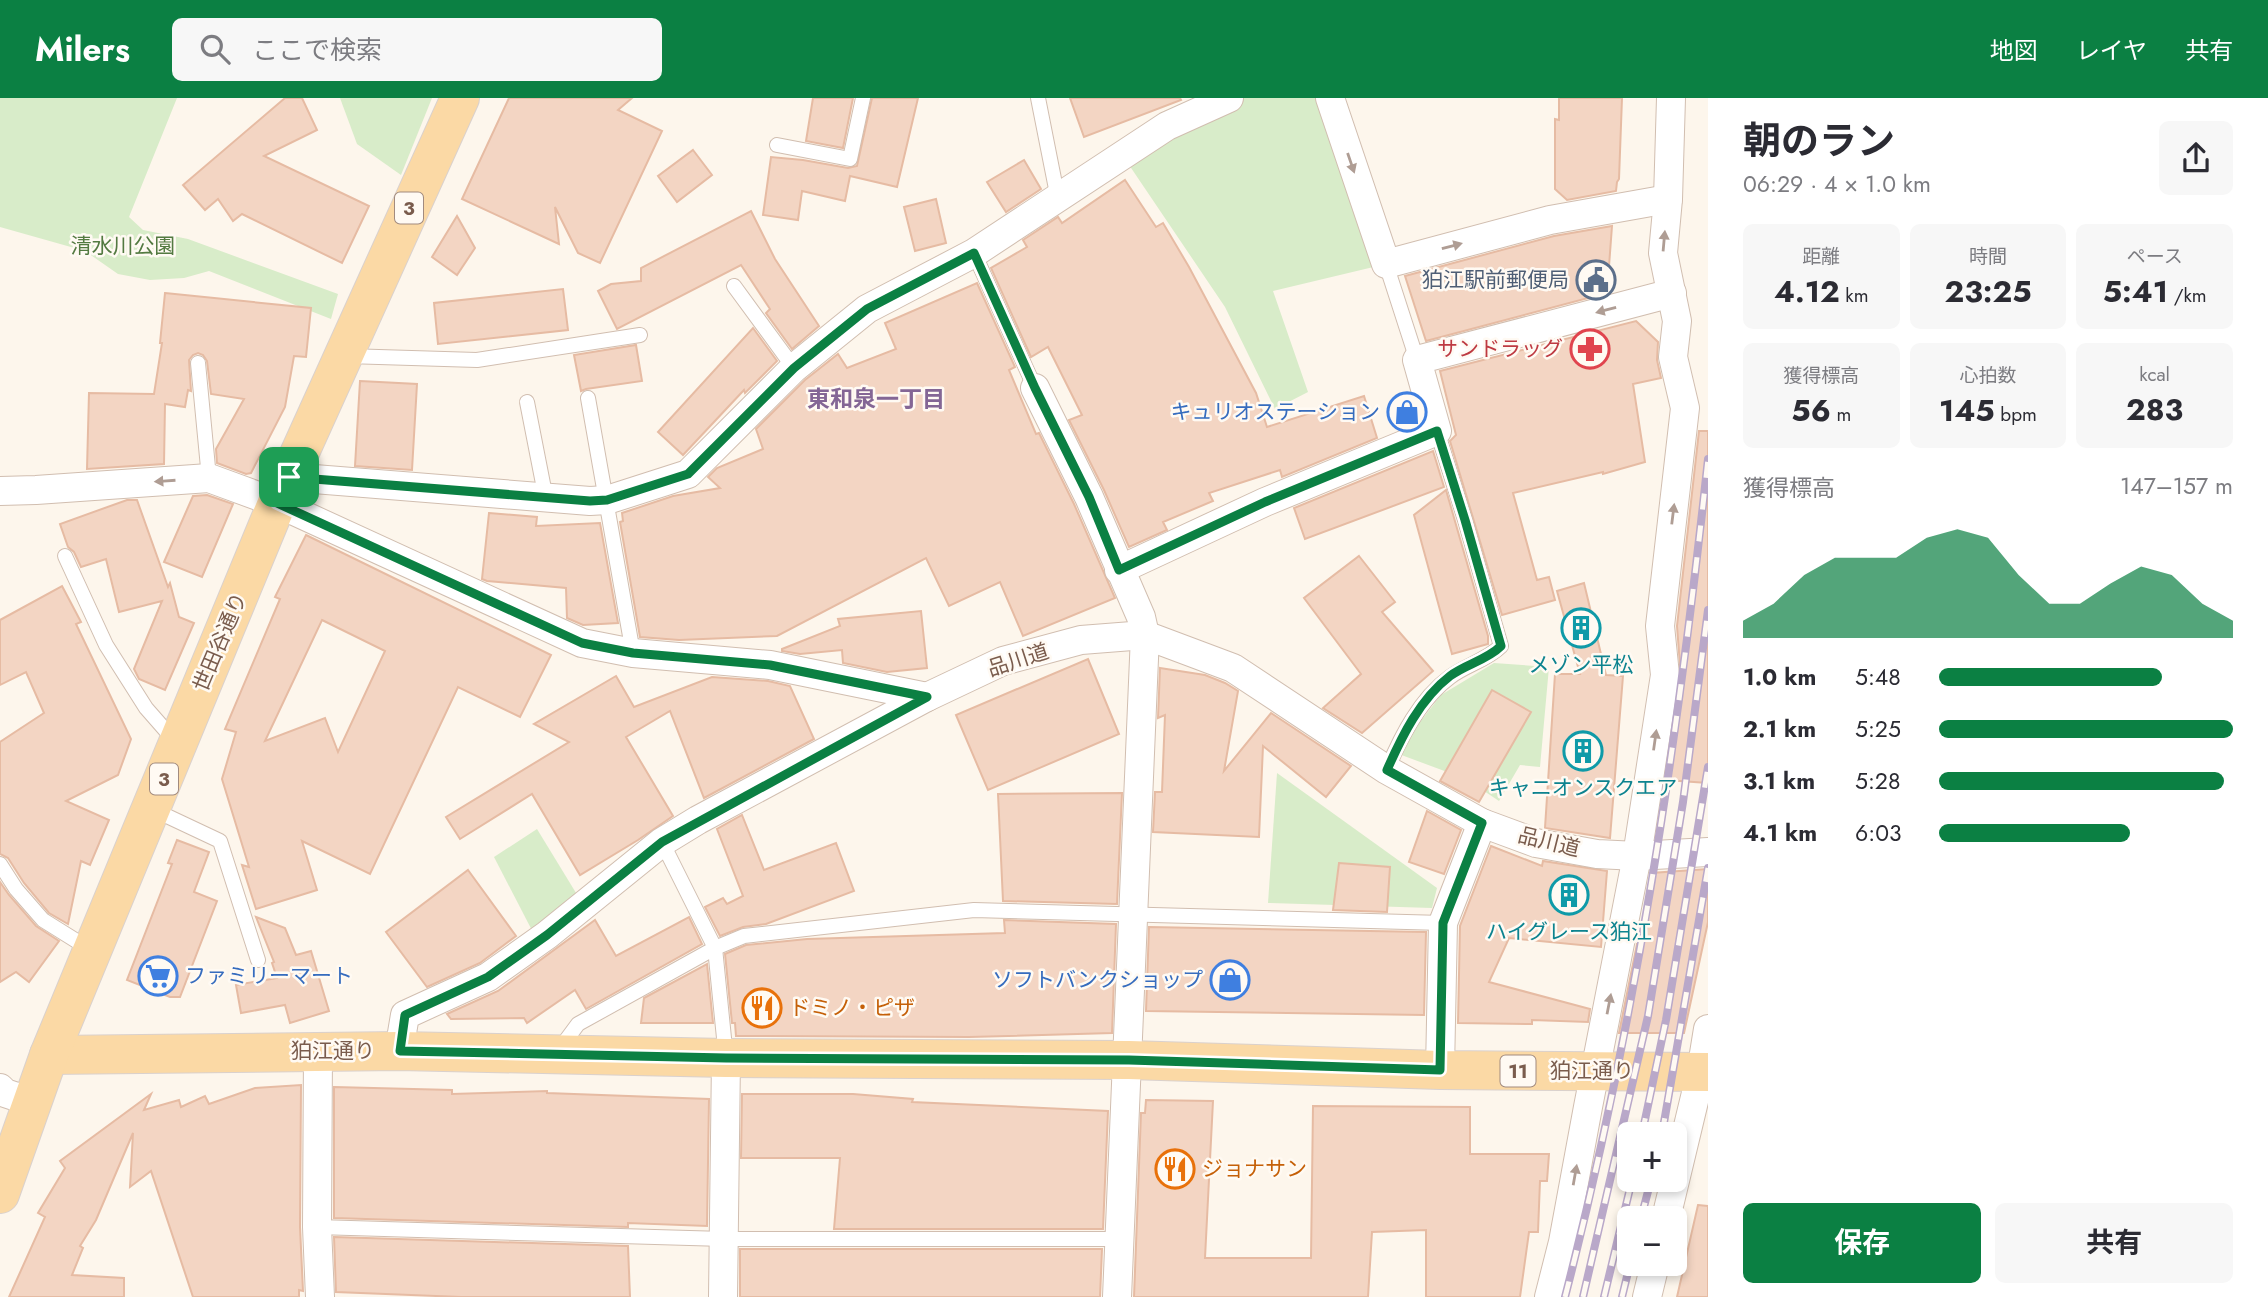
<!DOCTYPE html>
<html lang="ja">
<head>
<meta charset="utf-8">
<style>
  body { margin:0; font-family:Jost,"Noto Sans JP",sans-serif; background:#f7f7f7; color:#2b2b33; height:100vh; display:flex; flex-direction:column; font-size:26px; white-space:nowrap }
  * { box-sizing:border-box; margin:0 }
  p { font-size:23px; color:#7c7c81 }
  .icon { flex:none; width:38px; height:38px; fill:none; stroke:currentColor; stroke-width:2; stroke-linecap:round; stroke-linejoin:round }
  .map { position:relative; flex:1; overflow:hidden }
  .sheet { display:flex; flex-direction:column; background:#fff; width:560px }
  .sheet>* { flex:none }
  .controls { position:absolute; left:1617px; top:1024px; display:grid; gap:14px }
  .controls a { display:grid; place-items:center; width:70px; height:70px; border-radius:10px; background:#fff; box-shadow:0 4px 10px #0003; font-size:35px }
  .pin { position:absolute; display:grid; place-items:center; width:60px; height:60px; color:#fff; margin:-30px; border-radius:14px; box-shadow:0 4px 10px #0006 }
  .round { display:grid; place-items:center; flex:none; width:74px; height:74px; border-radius:10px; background:#f7f7f7 }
  .overview { display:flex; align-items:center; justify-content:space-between; height:119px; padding:0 35px }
  h1 { font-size:38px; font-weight:700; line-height:52px }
  .figures { display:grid; grid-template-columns:repeat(3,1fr); gap:10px; height:119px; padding:7px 35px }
  .figures div { display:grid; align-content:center; border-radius:10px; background:#f7f7f7; text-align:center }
  .figures b { font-size:30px; font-weight:700 }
  .figures small { font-size:19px; font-weight:400 }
  .figures p { font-size:19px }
  .chart { height:196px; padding:14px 35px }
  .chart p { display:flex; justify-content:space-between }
  .chart svg { width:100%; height:126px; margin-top:7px; fill:#0b8043; opacity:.7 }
  .cta { display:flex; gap:14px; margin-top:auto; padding:14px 35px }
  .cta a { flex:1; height:80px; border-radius:10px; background:#0b8043; color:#fff; font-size:28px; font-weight:700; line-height:80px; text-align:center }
  .cta a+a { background:#f7f7f7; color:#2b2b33 }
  ul { padding:0 35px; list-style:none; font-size:23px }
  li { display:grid; grid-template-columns:112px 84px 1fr; align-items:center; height:52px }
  li i { height:18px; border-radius:9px; background:#0b8043 }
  header { display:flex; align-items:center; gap:42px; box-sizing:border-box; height:98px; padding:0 35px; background:#0b8043; color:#fff }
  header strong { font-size:33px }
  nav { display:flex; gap:38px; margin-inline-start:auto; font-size:24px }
  .search { width:490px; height:63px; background:#f7f7f7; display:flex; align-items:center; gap:18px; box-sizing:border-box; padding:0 24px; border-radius:10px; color:#7c7c81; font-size:26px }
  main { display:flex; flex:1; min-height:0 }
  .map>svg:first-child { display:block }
  .green { fill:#d8ecc9 }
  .building { fill:#f3d5c3; stroke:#e6bba3; stroke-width:2; fill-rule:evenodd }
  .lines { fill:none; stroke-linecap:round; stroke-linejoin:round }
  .lane-casing { stroke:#d1beb0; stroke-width:16 }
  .street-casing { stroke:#d1beb0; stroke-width:30 }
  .primary-casing { stroke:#dad1cd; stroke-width:40 }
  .lane { stroke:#fff; stroke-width:14 }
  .street { stroke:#fff; stroke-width:28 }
  .primary { stroke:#fbd9a5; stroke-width:38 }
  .rail-casing { stroke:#b9a8c9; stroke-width:8 }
  .rail { stroke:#fffaf3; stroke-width:5; stroke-dasharray:16; stroke-linecap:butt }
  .oneway { fill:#af9d94 }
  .route-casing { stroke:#fff; stroke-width:14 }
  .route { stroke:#0b8043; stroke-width:9 }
  .labels { text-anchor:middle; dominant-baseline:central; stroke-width:5; stroke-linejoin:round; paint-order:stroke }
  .shield { fill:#fffaf3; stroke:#a28b7f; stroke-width:2 }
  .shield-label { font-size:19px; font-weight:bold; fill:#7a5c4d }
  .park-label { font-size:21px; fill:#537a41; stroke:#fffaf3 }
  .service-label { font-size:21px; fill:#4e5e75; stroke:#fffaf3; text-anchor:end }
  .health-label { font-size:21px; fill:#be3a42; stroke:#fffaf3; text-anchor:end }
  .shop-label { font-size:21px; fill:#366cbe; stroke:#fffaf3; text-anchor:end }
  .street-label { font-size:21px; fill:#7a5c4d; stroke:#fffaf3 }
  .culture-label { font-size:21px; fill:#0d838f; stroke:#fffaf3 }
  .food-label { font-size:21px; fill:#c56008; stroke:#fffaf3; text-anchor:start }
  .neighbourhood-label { font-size:23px; font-weight:bold; fill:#846695; stroke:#fffaf3 }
</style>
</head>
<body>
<header>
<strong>Milers</strong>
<div class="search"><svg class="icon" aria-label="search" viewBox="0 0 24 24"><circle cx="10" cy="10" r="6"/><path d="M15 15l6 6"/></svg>ここで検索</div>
<nav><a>地図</a><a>レイヤ</a><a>共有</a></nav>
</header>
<main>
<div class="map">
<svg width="1708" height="1199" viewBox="0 0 1708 1199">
  <rect width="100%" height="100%" fill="#fdf6ec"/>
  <g class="green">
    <path d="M0,0H177L129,119L143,132L188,141L338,196L331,221L209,173L184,180L150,182L118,176L85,153L0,129Z"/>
    <path d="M340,0H432L401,77L357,46Z"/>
    <path d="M1229,0H1330L1386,166L1273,193L1308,294L1275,311L1225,209L1123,58Z"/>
    <path d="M1494,565L1549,569L1540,669L1520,667L1499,703L1466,681L1396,655L1441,597Z"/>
    <path d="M1277,675L1437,790L1432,810L1268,805Z"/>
    <path d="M537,731L584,808L538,844L494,759Z"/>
  </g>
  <g class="building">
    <path d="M285,0H302L317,32L264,58L369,108L342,165L242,116L233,123L218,101L205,112L183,87Z"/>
    <path d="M509,0H632L618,12L662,33L600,165L578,155L555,109L559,146L462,101Z"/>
    <path d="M813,0H853L843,50L806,43Z"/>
    <path d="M872,0H918L897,89L850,78L845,103L802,93L798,122L763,117L771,59L803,62L848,70L857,68Z"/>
    <path d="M1070,0H1180L1181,2L1084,39Z"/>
    <path d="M1559,0H1622L1619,81L1617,84L1616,93L1567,102L1555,91V21L1559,22Z"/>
    <path d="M693,52L712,77L677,104L658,78Z"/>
    <path d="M1024,62L1041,91L1006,114L987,84Z"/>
    <path d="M1125,82L1156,129L1163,125L1189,169L1256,295L1267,329L1364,298L1377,340L1282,379L1280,372L1209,395L1213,403L1163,424L1167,432L1129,449L1104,392L1069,322L1082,317L1048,249L1031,259L991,170L1027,149L1023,142L1058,119L1062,125Z"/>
    <path d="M936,101L946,145L915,153L904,109Z"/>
    <path d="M751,113L775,161L819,228L792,251L766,215L770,211L741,167L617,231L598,193L611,186L641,183V170Z"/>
    <path d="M457,118L475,150L457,177L432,159Z"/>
    <path d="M1612,128L1607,195L1426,243L1405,178L1554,138Z"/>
    <path d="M977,185L1015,269L1009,272L1036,336L1039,335L1074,406L1115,500L1023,538L1000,484L949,508L926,460L777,538L679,542L640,539L620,424L623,423L622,415L673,398L720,390L708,379L717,370L763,351L756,331L805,282L838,256L847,270L896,251L885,225Z"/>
    <path d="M563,191L568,232L438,246L434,205Z"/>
    <path d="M165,195L311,210L306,259L294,258L285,309L251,375L246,376L217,365L216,351L244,301L211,296L207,263L203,257L198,255L193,257L189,262L191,293L188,292L185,309L165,306L164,366L87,371L89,295L154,296L162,245H160Z"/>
    <path d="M1636,223L1658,244L1657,262L1661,280L1633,286L1645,364L1603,376V374L1513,395L1537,482L1549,479L1555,502L1502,517L1450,343L1456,337L1440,273Z"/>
    <path d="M753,230L777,263L745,295L744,292L683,357L658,334Z"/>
    <path d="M636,247L642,283L586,291L581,293L574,257Z"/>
    <path d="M360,283L417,286L412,372L355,368Z"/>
    <path d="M1699,333H1708V685L1666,682L1681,580L1677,528Z"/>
    <path d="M1433,353L1444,389L1305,441L1294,410Z"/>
    <path d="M1446,392L1488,538V546L1452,556L1414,417Z"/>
    <path d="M207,397L233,406L202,479L164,464L193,398Z"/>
    <path d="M127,402H137L168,489L170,485L179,519L194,525L165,592L139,581L134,571L162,503L119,514L106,461L81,469L74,454L68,449L60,426Z"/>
    <path d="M489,415L537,419L536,428L600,425L618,525L583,527L567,520L566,490L487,483L482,481Z"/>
    <path d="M306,437L551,557L520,619L458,589L370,776L302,743L317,792L256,811L242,767L249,769L222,681L236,634L225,631L280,501L275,499ZM322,522L385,553L338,654L325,620L265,643Z"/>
    <path d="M1359,458L1395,504L1382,514L1433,573L1362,635L1323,610L1361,576L1304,500Z"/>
    <path d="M1584,485L1606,577L1623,578L1610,740L1545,730L1555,576H1580L1557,493Z"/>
    <path d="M62,488L81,524L76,526L131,641L118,677L66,703L109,722L90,767L81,763L68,826L49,815L24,785L8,760L0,756V644L44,615L26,574L0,587V522Z"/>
    <path d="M921,513L927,570L887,574L843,565L842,552L800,556L782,553V551L840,528L838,521Z"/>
    <path d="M1088,561L1119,636L988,692L956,617Z"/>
    <path d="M1160,570L1205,577L1225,585L1238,593L1224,673L1271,615L1351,668L1326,699L1263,648L1259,739L1153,734L1155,694H1162L1165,617L1158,620Z"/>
    <path d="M616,578L634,609L712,579L768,583L790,588L814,641L704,700L670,613L626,639L673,718L638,742L580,777L532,696L460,741L446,719L569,644L534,626Z"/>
    <path d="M1492,592L1531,614L1479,704L1440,683Z"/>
    <path d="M1122,695L1117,806L1003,803L998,696Z"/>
    <path d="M1427,713L1461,732L1444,776L1409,764Z"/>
    <path d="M742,717L764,772L836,745L854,793L766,826L743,829L720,838L705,809L723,800L727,806L743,798L717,731Z"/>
    <path d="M177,742L209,754L194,794L217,803L180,899H170L127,882L172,766L168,765Z"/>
    <path d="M1491,748L1542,768L1543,763L1607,773L1601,849L1509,840L1489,884L1590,911L1588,924L1532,922V926L1458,925L1460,828Z"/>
    <path d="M1339,765L1390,769L1387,814L1333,812Z"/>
    <path d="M1708,771V824L1684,935H1619L1637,846H1640L1651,775Z"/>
    <path d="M468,772L516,838L480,865L427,889L386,834Z"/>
    <path d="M0,784L9,797L36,828L59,843L29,884L16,874L0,884Z"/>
    <path d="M256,819L285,830L296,857L311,853L329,913L290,925L285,907L241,915L236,887L277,880L272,865L274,864Z"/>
    <path d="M689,819L702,846L586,911L575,892L527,925L524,920L451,921L447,916L498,893L595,822L616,858Z"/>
    <path d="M1004,822L1116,826L1112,935L969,939L736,938L735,925H732L725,856L746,847L807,841L1005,835Z"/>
    <path d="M1149,829L1426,834L1424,917L1146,913Z"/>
    <path d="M707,866L713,925H641L644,900Z"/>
    <path d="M301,987L300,1129L303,1193L299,1192V1199H193L151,1073L130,1089L133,1035L96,1122L80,1148L83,1150L72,1177L124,1180V1199H9L45,1119L38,1115L65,1070L60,1063L151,996L144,1012L179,1002L181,1009L205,998L209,1006L255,990Z"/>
    <path d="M334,989L452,992V996L547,993V995L709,1001L707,1128L628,1125V1129L334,1120Z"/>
    <path d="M742,996H853L913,1001L912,1004L1108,1013L1103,1131H834L840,1060H741Z"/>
    <path d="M1146,1002L1213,1003L1205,1160H1311L1313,1008L1470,1009V1056H1549L1547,1083H1540L1538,1134H1529L1520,1199H1426V1132L1372,1134L1368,1199H1134L1141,1015H1145Z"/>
    <path d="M1698,1107L1708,1108V1199H1677Z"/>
    <path d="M334,1139L628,1148L630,1199H461L336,1194Z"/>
    <path d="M740,1151H1102L1100,1199H740Z"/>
  </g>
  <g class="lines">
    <g class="lane-casing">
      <g id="lane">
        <path d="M1038,0L1058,101"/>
        <path d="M777,47L850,61L863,0"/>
        <path d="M974,155L1035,290"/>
        <path d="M1386,166L1417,262"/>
        <path d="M734,188L794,270"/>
        <path d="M346,258L477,262L640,237"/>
        <path d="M198,265L209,380"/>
        <path d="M588,300L633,555"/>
        <path d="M527,304L546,401"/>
        <path d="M65,458L106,547L146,610L174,642"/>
        <path d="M1387,672C1401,638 1420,601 1450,579C1466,567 1487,562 1501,548L1465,422L1437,333"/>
        <path d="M152,711L220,743L258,862"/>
        <path d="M662,744L715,850L726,960"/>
        <path d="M0,766L16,791L43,822L91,852"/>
        <path d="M558,953L578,926L715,850L744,838L974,812L1443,825"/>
        <path d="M317,1129L724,1141H1120"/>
      </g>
    </g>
    <g class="street-casing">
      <g id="street">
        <path d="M1330,0L1386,166L1550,122L1668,101"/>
        <path d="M1035,290L1089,399L1141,519L1145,537L1117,1199"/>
        <path d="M289,379L590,403L607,402L688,376L794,270L867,211L974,155L1167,28L1229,0"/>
        <path d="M0,393L36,392L209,380L277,405L582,545L633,555L770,567L927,599"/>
        <path d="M1119,472L1265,404L1437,333L1417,262L1672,195"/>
        <path d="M318,953L317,1129L320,1199"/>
        <path d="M399,953L405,917L488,879L547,837L662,744L698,722L927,599L1003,563L1081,542L1145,537L1233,570L1387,672L1482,725L1536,745L1597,756L1637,758L1708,754"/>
        <path d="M1440,972L1443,825L1482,725"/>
        <path d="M0,990L5,995L32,1004"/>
        <path d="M1666,1120L1701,974L1708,931"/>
        <path d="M723,1199L726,960"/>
        <path d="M1549,1199L1563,1144L1588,1009L1637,758L1665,577L1660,528L1685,310L1673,259L1677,223L1663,155L1668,101L1671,0"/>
        <path d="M1647,1199L1655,1166"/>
      </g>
    </g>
    <g class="primary-casing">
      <g id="primary">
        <path d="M49,957L399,953L726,960L1129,962L1440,972L1708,974"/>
        <path d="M0,1096L49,957L277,405L460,0"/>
      </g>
    </g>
    <use href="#lane" class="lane"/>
    <use href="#street" class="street"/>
    <use href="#primary" class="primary"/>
    <g class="rail-casing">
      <g id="rail">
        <path d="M1642,1036L1666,922L1708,669"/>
        <path d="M1662,1036L1708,770"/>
        <path d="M1641,1120L1651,1082"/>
        <path d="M1565,1199C1636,924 1678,642 1708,361"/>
        <path d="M1583,1199L1648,918L1683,704L1708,512"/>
        <path d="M1604,1199L1632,1082"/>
        <path d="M1622,1199L1630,1166"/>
      </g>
    </g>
    <use href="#rail" class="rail"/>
  </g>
  <defs><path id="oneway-solid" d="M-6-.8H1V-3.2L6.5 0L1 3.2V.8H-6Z" transform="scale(1.75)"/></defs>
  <g class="oneway">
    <use href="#oneway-solid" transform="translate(1351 65) rotate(71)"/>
    <use href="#oneway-solid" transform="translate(1664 143) rotate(-85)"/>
    <use href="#oneway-solid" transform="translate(1452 148) rotate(-15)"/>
    <use href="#oneway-solid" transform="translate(1606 212) rotate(165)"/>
    <use href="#oneway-solid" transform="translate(165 383) rotate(176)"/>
    <use href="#oneway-solid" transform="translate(1673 416) rotate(-83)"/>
    <use href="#oneway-solid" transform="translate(1655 642) rotate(-82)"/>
    <use href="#oneway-solid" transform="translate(1609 906) rotate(-79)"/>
    <use href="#oneway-solid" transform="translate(1575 1077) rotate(-80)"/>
  </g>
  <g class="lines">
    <g class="route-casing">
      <path id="route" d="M974,155L1035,290L1089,399L1119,472L1265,404L1437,333L1465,422L1501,548C1487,562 1466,566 1450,578C1420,601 1402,638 1387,672L1482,725L1443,825L1440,972L1129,962L726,960L400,953L405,917L488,879L547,837L662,744L927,599L770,567L633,555L582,545L277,405L289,379L590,403L607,402L688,376L794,270L867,211Z"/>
    </g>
    <use href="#route" class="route"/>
  </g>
  <defs>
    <g id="civic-ring" transform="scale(2.0125)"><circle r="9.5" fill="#fffaf3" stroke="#5c6f8a" stroke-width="1.5"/><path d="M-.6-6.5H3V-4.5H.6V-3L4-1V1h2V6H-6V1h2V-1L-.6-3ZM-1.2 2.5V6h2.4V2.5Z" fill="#5c6f8a"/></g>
    <g id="pharmacy-ring" transform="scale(2.0125)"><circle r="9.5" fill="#fffaf3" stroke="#e0444e" stroke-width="1.5"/><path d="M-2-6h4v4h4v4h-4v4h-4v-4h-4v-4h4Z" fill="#e0444e"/></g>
    <g id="shop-ring" transform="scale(2.0125)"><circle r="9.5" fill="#fffaf3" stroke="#3f7fe0" stroke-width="1.5"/><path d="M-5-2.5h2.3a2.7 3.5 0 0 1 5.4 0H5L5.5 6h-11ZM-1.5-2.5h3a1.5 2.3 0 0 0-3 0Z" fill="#3f7fe0"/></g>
    <g id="building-ring" transform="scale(2.0125)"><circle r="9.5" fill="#fffaf3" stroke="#0f9aa8" stroke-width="1.5"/><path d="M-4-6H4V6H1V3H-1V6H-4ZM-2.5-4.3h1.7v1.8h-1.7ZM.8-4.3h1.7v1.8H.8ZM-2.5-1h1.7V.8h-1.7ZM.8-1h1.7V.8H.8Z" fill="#0f9aa8"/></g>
    <g id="supermarket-ring" transform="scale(2.0125)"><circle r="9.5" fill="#fffaf3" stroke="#3f7fe0" stroke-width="1.5"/><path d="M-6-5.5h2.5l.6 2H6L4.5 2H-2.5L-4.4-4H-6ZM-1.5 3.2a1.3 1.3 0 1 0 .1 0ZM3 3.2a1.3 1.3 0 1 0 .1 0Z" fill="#3f7fe0"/></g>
    <g id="restaurant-ring" transform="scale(2.0125)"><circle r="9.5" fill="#fffaf3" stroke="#e8710a" stroke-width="1.5"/><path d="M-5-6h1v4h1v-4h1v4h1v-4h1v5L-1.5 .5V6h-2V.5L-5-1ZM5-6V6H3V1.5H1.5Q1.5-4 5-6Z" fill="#e8710a"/></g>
  </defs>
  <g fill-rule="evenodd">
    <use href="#civic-ring" x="1596" y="182"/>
    <use href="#pharmacy-ring" x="1590" y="251"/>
    <use href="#shop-ring" x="1407" y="314"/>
    <use href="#building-ring" x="1581" y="530"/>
    <use href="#building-ring" x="1583" y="653"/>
    <use href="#building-ring" x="1569" y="797"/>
    <use href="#supermarket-ring" x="158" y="878"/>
    <use href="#shop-ring" x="1230" y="882"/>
    <use href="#restaurant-ring" x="762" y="910"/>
    <use href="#restaurant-ring" x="1175" y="1071"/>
  </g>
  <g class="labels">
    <g class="shield">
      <rect x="395" y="94.5" width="28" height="31" rx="5"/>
      <rect x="150" y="665.5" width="28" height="31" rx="5"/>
      <rect x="1500.5" y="957.5" width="35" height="31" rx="5"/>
    </g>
    <g class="shield-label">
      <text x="409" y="110">3</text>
      <text x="164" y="681">3</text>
      <text x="1518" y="973">11</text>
    </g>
    <g class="park-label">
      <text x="123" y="148">清水川公園</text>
    </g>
    <g class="service-label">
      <text x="1569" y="182">狛江駅前郵便局</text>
    </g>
    <g class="health-label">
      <text x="1563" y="251">サンドラッグ</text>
    </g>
    <g class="shop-label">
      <text x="1380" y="314">キュリオステーション</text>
      <text x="185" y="878" text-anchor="start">ファミリーマート</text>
      <text x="1203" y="882">ソフトバンクショップ</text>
    </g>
    <g class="street-label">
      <text transform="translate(220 544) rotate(-67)">世田谷通り</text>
      <text transform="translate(1018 562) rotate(-18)">品川道</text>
      <text transform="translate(1549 744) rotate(14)">品川道</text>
      <text x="333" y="953">狛江通り</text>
      <text x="1592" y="973">狛江通り</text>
    </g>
    <g class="culture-label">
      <text x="1581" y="567">メゾン平松</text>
      <text x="1583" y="690">キャニオンスクエア</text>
      <text x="1569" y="834">ハイグレース狛江</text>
    </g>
    <g class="food-label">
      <text x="789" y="910">ドミノ・ピザ</text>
      <text x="1202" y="1071">ジョナサン</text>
    </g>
    <g class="neighbourhood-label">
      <text x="876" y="301">東和泉一丁目</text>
    </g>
  </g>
</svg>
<div class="controls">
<a>+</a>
<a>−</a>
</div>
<div class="pin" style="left:289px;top:379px;background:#1e9e55"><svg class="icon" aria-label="arrive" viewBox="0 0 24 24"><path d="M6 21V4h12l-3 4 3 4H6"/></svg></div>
</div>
<section class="sheet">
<div class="overview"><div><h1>朝のラン</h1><p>06:29 · 4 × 1.0 km</p></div><a class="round"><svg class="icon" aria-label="share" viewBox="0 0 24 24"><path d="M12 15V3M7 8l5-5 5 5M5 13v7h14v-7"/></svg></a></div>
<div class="figures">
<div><p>距離</p><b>4.12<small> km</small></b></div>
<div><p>時間</p><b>23:25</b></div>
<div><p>ペース</p><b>5:41<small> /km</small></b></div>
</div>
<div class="figures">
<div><p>獲得標高</p><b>56<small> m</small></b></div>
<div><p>心拍数</p><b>145<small> bpm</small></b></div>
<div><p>kcal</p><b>283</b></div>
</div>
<div class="chart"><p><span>獲得標高</span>147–157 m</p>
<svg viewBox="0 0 160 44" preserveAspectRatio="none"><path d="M0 44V38L10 32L20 22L30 16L40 16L50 16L60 9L70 6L80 9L90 22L100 32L110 32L120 25L130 19L140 22L150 32L160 38V44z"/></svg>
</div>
<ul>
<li><b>1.0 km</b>5:48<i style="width:76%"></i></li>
<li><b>2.1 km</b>5:25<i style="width:100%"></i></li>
<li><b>3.1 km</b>5:28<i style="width:97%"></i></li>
<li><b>4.1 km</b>6:03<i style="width:65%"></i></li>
</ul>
<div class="cta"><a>保存</a><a>共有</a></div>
</section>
</main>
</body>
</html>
